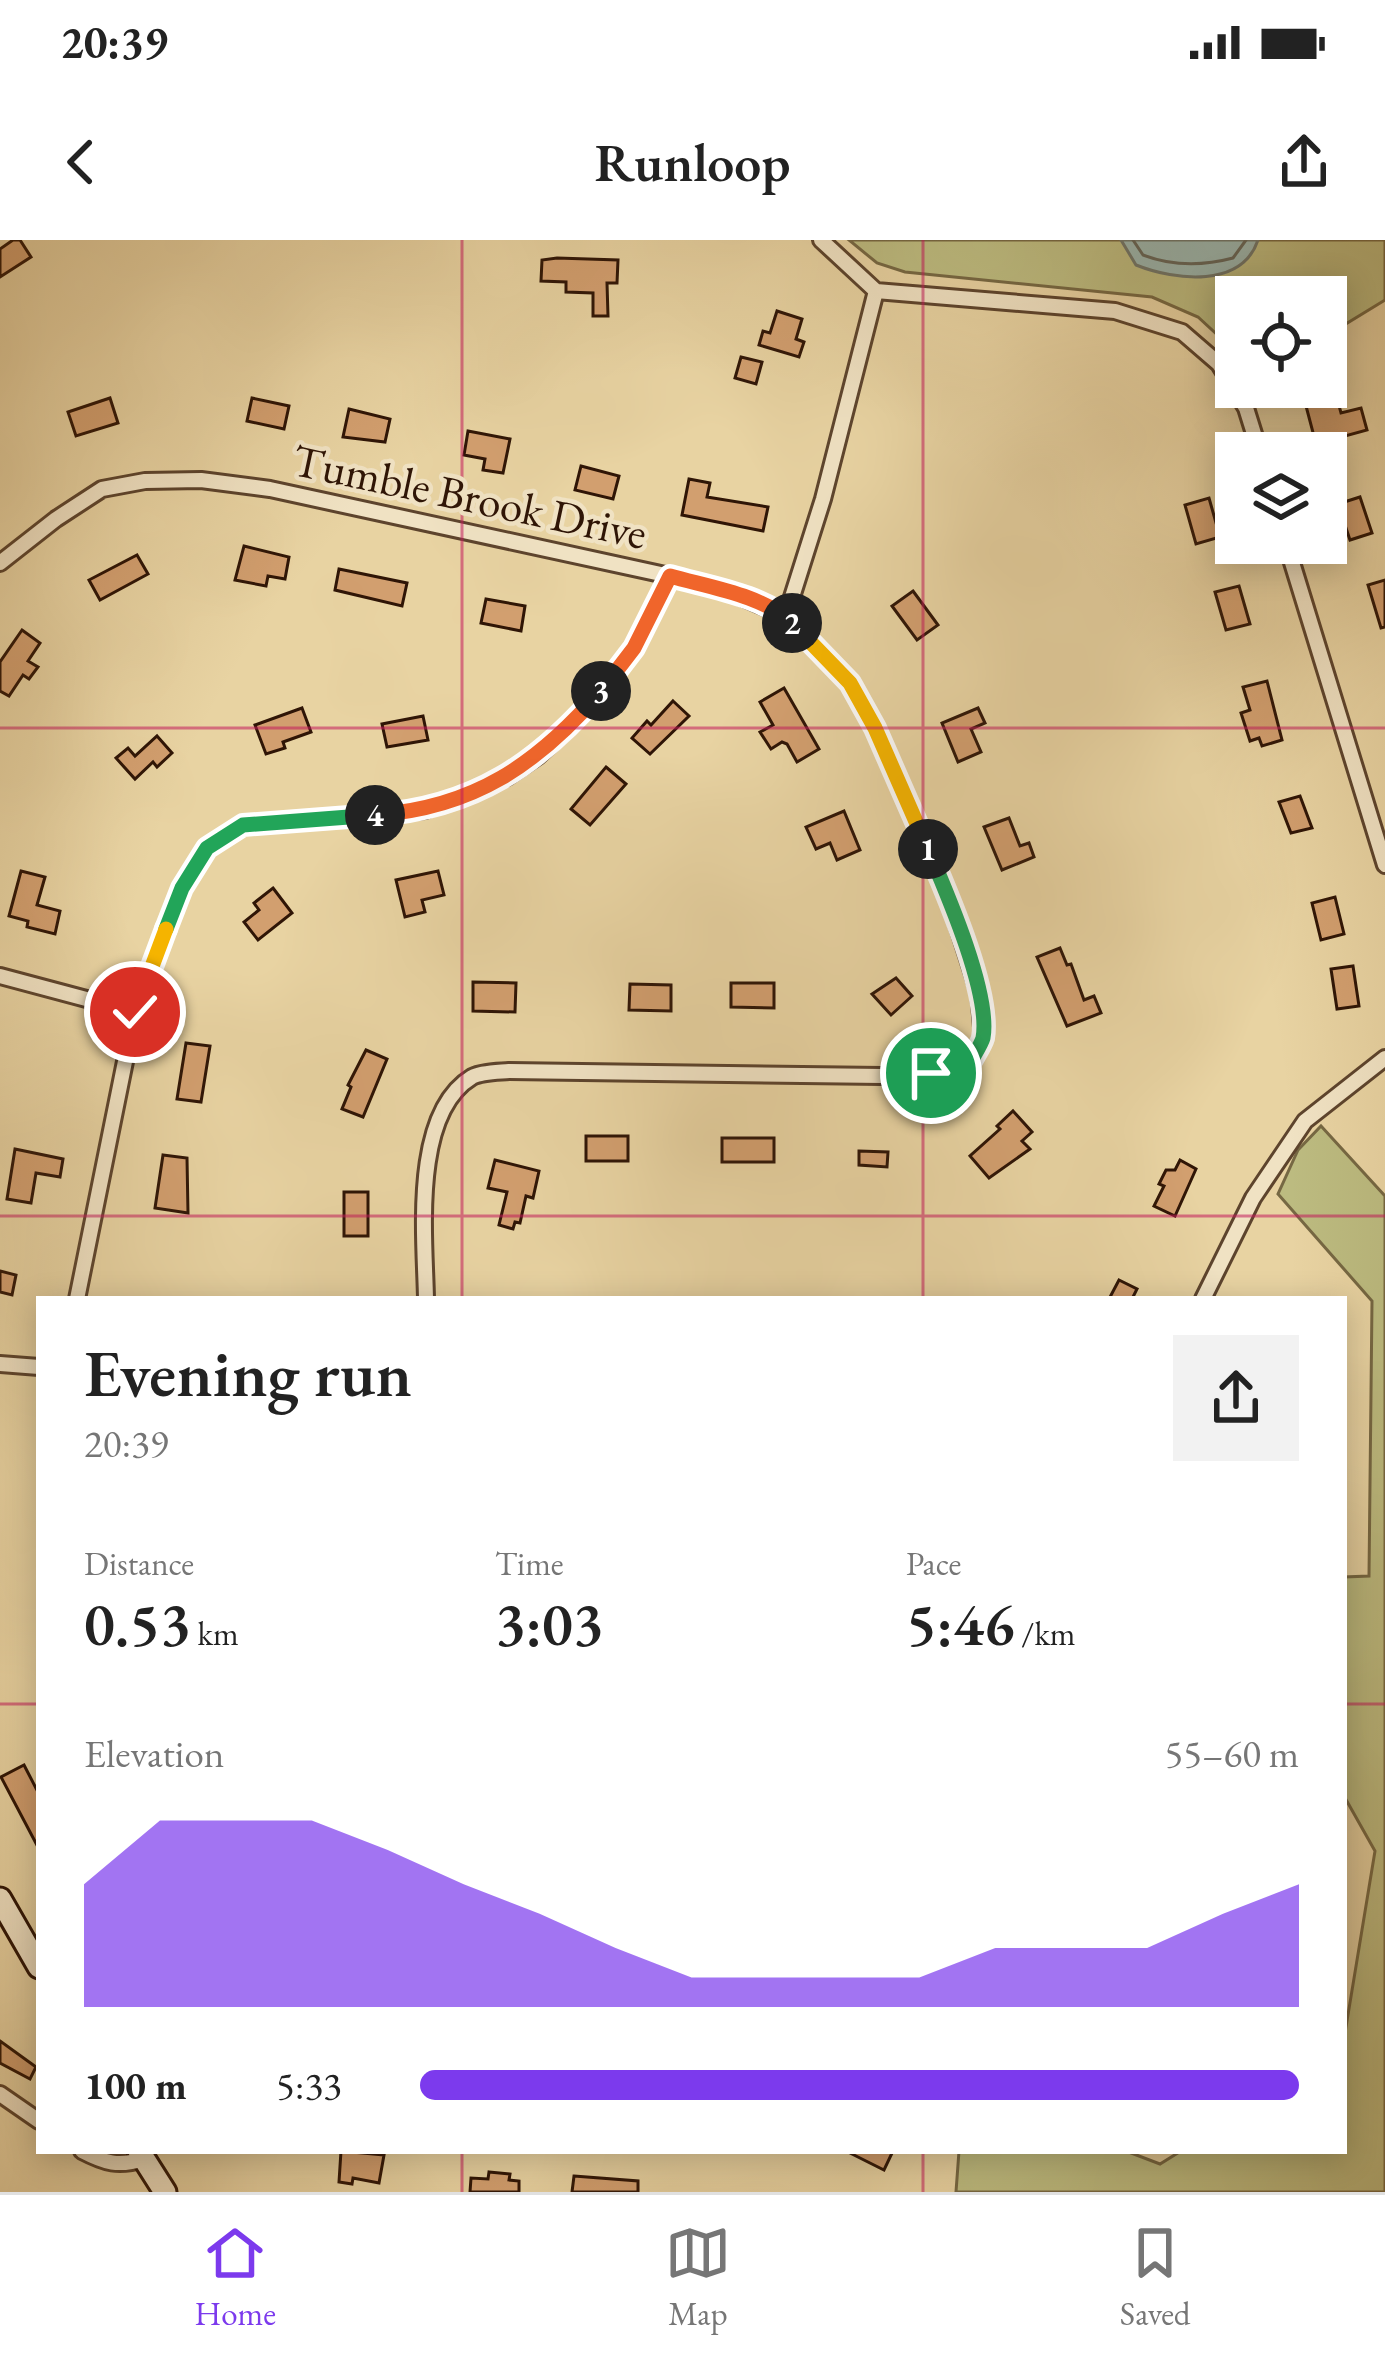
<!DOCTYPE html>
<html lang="en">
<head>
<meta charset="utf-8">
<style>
  body { margin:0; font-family:"EB Garamond",serif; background:#f2f2f2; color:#222; height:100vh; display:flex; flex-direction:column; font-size:45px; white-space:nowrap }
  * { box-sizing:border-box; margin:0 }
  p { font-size:39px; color:#767676 }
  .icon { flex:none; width:66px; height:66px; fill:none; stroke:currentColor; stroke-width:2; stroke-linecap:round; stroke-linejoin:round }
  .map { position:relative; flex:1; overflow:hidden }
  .details { position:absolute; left:36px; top:1056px; width:1311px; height:858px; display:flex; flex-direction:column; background:#fff; border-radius:0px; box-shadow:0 6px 30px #0003 }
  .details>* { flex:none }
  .buttons { position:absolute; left:1215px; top:36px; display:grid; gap:24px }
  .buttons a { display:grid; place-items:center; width:132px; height:132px; border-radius:0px; background:#fff; box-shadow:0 6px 30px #0003; font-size:60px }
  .pin { position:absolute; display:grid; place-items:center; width:102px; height:102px; color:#fff; margin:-51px; border:6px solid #fff; border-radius:50%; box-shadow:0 3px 12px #0007 }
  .km { position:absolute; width:60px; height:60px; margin:-30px; border-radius:50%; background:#222; color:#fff; font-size:33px; line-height:60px; text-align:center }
  .round { display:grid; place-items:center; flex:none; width:126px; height:126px; border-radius:0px; background:#f2f2f2 }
  .headline { display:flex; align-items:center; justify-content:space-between; height:204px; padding:0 48px }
  h1 { font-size:66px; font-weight:600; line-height:90px }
  .stats { display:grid; grid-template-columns:repeat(3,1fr); gap:18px; height:204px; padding:12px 48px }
  .stats div { display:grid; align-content:center }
  .stats b { font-size:60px; font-weight:600 }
  .stats small { font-size:33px; font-weight:400 }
  .stats p { font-size:33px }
  .chart { height:336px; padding:24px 48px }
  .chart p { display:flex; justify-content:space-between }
  .chart svg { width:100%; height:216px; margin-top:12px; fill:#7c3aed; opacity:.7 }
  ul { padding:0 48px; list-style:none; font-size:39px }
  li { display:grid; grid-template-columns:192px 144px 1fr; align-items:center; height:90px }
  li i { height:30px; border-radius:15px; background:#7c3aed }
  .status { display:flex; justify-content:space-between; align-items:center; height:84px; padding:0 60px; background:#fff; direction:ltr }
  .status svg { height:33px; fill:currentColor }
  header { display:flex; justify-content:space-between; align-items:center; height:156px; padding:0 48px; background:#fff; font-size:54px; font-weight:600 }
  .menu { display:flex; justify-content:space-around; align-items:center; height:168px; border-top:3px solid #e0e0e0; background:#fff; font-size:33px; color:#767676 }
  .menu a { display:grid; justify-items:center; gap:6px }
  .menu .current { color:#7c3aed }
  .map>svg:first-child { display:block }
  .green { fill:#bcbb80; stroke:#766843; stroke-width:3 }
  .water { fill:#9ab6af; stroke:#6f766b; stroke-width:3 }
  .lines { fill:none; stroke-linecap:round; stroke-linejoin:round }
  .shore { stroke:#64665a; stroke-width:3 }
  .building { fill:#d29f6f; stroke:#2f1506; stroke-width:3 }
  .street-casing { stroke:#5d442d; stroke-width:20 }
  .secondary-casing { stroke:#2f1506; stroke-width:27 }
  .street { stroke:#f0e2c3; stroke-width:14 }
  .secondary { stroke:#f0e2c3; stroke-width:21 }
  .split-1-casing { stroke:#fff; stroke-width:24 }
  .split-2-casing { stroke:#fff; stroke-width:24 }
  .split-3-casing { stroke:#fff; stroke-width:24 }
  .split-4-casing { stroke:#fff; stroke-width:24 }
  .split-5-casing { stroke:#fff; stroke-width:24 }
  .split-6-casing { stroke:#fff; stroke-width:24 }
  .split-1 { stroke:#22a559; stroke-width:15 }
  .split-2 { stroke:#f5b400; stroke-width:15 }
  .split-3 { stroke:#f0652b; stroke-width:15 }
  .split-4 { stroke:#f0652b; stroke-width:15 }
  .split-5 { stroke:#22a559; stroke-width:15 }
  .split-6 { stroke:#f5b400; stroke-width:15 }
  .grid { fill:none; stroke:#c2185b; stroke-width:3; stroke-opacity:0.55 }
  .labels { text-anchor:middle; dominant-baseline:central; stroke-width:9; stroke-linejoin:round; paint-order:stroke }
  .street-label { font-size:45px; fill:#2f1506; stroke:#f0e2c3 }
</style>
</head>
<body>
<div class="status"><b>20:39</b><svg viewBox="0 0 49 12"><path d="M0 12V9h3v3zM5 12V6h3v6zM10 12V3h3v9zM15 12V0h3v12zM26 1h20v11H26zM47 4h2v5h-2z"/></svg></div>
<header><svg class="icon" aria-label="back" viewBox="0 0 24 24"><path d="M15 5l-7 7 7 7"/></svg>Runloop<svg class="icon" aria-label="share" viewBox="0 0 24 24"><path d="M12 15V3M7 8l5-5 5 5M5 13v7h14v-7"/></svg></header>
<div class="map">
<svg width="1385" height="1952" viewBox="0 0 1385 1952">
  <rect width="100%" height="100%" fill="#e8d3a2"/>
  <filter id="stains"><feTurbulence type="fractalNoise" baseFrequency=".00167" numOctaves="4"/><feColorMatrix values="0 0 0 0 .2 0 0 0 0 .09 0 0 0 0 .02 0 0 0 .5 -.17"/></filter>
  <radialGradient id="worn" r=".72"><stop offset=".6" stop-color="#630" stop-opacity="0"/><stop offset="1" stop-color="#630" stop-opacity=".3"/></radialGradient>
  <g class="green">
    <path d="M849,0H1385V60L1326,96V57H1236V112L1198,77L1152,57L905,32L877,23Z"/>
    <path d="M1321,886L1385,956V1952H956L959,1911H1126L1160,1924L1181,1911H1344V1799L1375,1611L1344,1556V1337L1369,1336L1372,1061L1278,954L1298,910Z"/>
  </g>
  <path class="water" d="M1121,0H1258C1242,48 1176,41 1136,25Z"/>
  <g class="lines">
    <path class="shore" d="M1133,0L1143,15C1172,26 1203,26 1233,18L1246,0"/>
  </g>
  <g class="building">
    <path d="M13,0H20L31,17L0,37V9Z"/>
    <path d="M557,18L618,20L617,43H607L608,76H593V53L566,52V42L541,41L542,20Z"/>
    <path d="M777,71L802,79L796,99L804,102L799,117L759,105L763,91L770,93Z"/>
    <path d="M741,117L762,122L756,144L735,138Z"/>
    <path d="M1311,147H1334L1341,173L1361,168L1367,190L1316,204L1306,166L1316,163Z"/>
    <path d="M110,158L118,183L76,196L68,172Z"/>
    <path d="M252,158L289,166L284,189L247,181Z"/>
    <path d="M349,169L390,179L385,202L343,197Z"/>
    <path d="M468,191L510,199L503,233L483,230L485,219L464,215Z"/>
    <path d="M581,226L619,236L613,259L575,250Z"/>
    <path d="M689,239L710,243L707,257L768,267L763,291L682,275Z"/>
    <path d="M1360,257L1372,293L1350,300L1338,264Z"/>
    <path d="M1209,258L1220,297L1196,304L1185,265Z"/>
    <path d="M244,306L289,317L285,339L268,336L266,346L235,340Z"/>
    <path d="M137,315L148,334L100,360L89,340Z"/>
    <path d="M339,329L407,343L402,366L335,350Z"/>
    <path d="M1385,340V387L1381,388L1368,345Z"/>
    <path d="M1239,346L1250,384L1226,390L1215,352Z"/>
    <path d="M913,351L938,385L917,400L892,366Z"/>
    <path d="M486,359L525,366L521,391L481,383Z"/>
    <path d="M22,390L40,403L28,421L38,427L29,439L23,435L9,456L0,451V422Z"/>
    <path d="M1267,441L1282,500L1262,506L1259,498L1250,501L1241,473L1250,470L1243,447Z"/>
    <path d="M784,448L819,509L797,522L787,504L782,502L771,509L760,492L773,485L760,462Z"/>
    <path d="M673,461L689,476L650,514L632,498L647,481L651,485Z"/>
    <path d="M302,468L311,492L283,502L285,508L266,514L255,485Z"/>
    <path d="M978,468L985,483L971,489L981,512L958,522L942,483Z"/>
    <path d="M423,476L428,500L387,507L382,484Z"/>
    <path d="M157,496L172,513L157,527L153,522L135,539L116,518L128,508L135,516Z"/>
    <path d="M606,527L626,544L590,585L571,569Z"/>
    <path d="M1300,556L1312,588L1291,593L1279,562Z"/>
    <path d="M844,571L860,610L837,620L830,603L816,609L806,587Z"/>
    <path d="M1009,578L1020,606L1029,603L1034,617L1002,630L984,587Z"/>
    <path d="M21,631L45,637L37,665L60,671L55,694L27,687L28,681L9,676Z"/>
    <path d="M438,631L444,655L422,660L425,672L405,677L396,640Z"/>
    <path d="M273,648L292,673L258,700L244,682L259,670L254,663Z"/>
    <path d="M1335,657L1344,694L1321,700L1312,663Z"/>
    <path d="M1060,708L1067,725L1071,724L1084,760L1094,756L1101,773L1067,786L1037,717Z"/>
    <path d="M1353,726L1359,766L1337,769L1331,729Z"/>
    <path d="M896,738L912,756L891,775L872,754Z"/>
    <path d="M473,742L516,743L515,772L473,771Z"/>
    <path d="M731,743H774V768L731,767Z"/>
    <path d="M630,744L671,745V771L629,770Z"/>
    <path d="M186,803L210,806L201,862L177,859Z"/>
    <path d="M366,810L387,819L363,877L342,869L351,847L348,845Z"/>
    <path d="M1013,871L1032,892L1022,901L1030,909L989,938L970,916L1000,889L997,886Z"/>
    <rect x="586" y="896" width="42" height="25"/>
    <rect x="722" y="898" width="52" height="24"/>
    <path d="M15,909L63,919L60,937L36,933L31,963L7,959Z"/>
    <path d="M859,911L888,912L887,927L859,925Z"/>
    <path d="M163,915L187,918L188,973L155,968Z"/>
    <path d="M495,920L539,931L533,958L526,956L520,983L515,982L513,989L499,985L507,952L488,948Z"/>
    <path d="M1180,920L1196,929L1175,976L1154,966L1164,946L1159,944L1166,930H1175Z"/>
    <rect x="344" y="952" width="24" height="44"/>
    <path d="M0,1031L16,1035L12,1055L0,1052Z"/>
    <path d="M1119,1040L1137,1049L1132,1059H1109Z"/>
    <path d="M24,1525L39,1554V1609L1,1537Z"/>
    <path d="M0,1801L36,1827L30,1839L0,1823Z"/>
    <path d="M341,1911L384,1915L379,1943L353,1938L352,1944L339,1942Z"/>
    <path d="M846,1911H893L884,1930Z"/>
    <path d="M489,1932L510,1934L509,1940L519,1941V1952H470L471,1938L488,1939Z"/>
    <path d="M574,1936L638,1941V1952H572Z"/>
  </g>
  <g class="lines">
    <g class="street-casing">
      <g id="street">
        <path d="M821,0L876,51L1115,71L1182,92L1219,124L1246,168L1260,213"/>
        <path d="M1286,303L1385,625"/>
        <path d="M0,323L56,279L102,249L145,241L201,240L270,249L670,336L737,355L786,376L849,443L875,488L947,653L979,753L983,798L970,823L931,833L882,836L509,831C498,832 481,832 472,837C411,874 425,998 426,1059"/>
        <path d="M786,376L823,259L876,51"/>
        <path d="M0,736L135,772"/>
        <path d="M77,1059L135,772L182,648L207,608L243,585L425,570L507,537L538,516L568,488L610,440L634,408L670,336"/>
        <path d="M1203,1059L1253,958L1305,881L1385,818"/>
        <path d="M0,1124L39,1127"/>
        <path d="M0,1854L39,1881"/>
        <path d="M82,1911C105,1923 118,1927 144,1919"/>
      </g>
    </g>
    <g class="secondary-casing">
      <g id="secondary">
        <path d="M0,1659L39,1727"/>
        <path d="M139,1911L165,1952"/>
      </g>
    </g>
    <use href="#street" class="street"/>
    <use href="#secondary" class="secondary"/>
  </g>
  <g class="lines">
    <g class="split-1-casing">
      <path id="split-1" d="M928,609C946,651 991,754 983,798C981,805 974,815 970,823L931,833"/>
    </g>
    <g class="split-2-casing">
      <path id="split-2" d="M792,383L850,443L875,488L928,609"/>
    </g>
    <g class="split-3-casing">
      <path id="split-3" d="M601,451L634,408L670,336C708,347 763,355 792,383"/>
    </g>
    <g class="split-4-casing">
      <path id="split-4" d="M375,575C474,568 538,524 601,451"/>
    </g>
    <g class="split-5-casing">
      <path id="split-5" d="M166,689L182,648L207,608L243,585L375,575"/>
    </g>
    <g class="split-6-casing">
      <path id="split-6" d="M135,772L166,689"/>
    </g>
    <use href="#split-1" class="split-1"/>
    <use href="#split-2" class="split-2"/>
    <use href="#split-3" class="split-3"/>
    <use href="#split-4" class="split-4"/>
    <use href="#split-5" class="split-5"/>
    <use href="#split-6" class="split-6"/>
  </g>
  <path class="grid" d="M462,0V1059M923,0V1059M0,488H1385M0,976H1385M0,1464H39M1344,1464H1385M462,1911V1952M923,1911V1952"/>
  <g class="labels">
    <g class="street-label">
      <text transform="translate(470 256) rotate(12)">Tumble Brook Drive</text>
    </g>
  </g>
  <rect width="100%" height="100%" filter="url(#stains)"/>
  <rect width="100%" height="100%" fill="url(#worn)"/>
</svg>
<div class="buttons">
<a><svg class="icon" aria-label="locate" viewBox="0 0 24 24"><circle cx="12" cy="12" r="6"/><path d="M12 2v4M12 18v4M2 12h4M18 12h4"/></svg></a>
<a><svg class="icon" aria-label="layers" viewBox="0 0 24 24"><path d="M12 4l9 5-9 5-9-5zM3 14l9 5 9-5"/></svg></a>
</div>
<div class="pin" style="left:931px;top:833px;background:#1e9e55"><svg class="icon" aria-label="arrive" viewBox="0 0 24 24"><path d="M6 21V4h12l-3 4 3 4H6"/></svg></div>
<div class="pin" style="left:135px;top:772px;background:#d93025"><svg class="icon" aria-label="check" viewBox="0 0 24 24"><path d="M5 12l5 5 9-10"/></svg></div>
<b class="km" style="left:928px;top:609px">1</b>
<b class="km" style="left:792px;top:383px">2</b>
<b class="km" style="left:601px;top:451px">3</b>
<b class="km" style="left:375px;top:575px">4</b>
<section class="details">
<div class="headline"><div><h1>Evening run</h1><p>20:39</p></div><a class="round"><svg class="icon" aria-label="share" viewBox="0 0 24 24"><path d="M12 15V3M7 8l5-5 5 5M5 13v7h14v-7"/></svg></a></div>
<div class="stats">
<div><p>Distance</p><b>0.53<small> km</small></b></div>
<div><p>Time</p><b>3:03</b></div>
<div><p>Pace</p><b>5:46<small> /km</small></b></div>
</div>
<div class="chart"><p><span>Elevation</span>55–60 m</p>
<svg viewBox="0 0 160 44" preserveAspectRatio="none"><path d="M0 44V19L10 6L20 6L30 6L40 12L50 19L60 25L70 32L80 38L90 38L100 38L110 38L120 32L130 32L140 32L150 25L160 19V44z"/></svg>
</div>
<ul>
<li><b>100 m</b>5:33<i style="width:100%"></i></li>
</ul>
</section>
</div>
<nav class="menu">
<a class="current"><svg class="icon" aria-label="home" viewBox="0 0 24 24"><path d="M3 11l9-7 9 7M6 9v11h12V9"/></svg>Home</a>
<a><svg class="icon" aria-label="map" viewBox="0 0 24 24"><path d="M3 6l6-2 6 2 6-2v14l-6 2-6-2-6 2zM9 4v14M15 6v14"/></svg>Map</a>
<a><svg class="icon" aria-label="saved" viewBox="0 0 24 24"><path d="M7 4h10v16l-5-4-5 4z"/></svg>Saved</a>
</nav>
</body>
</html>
